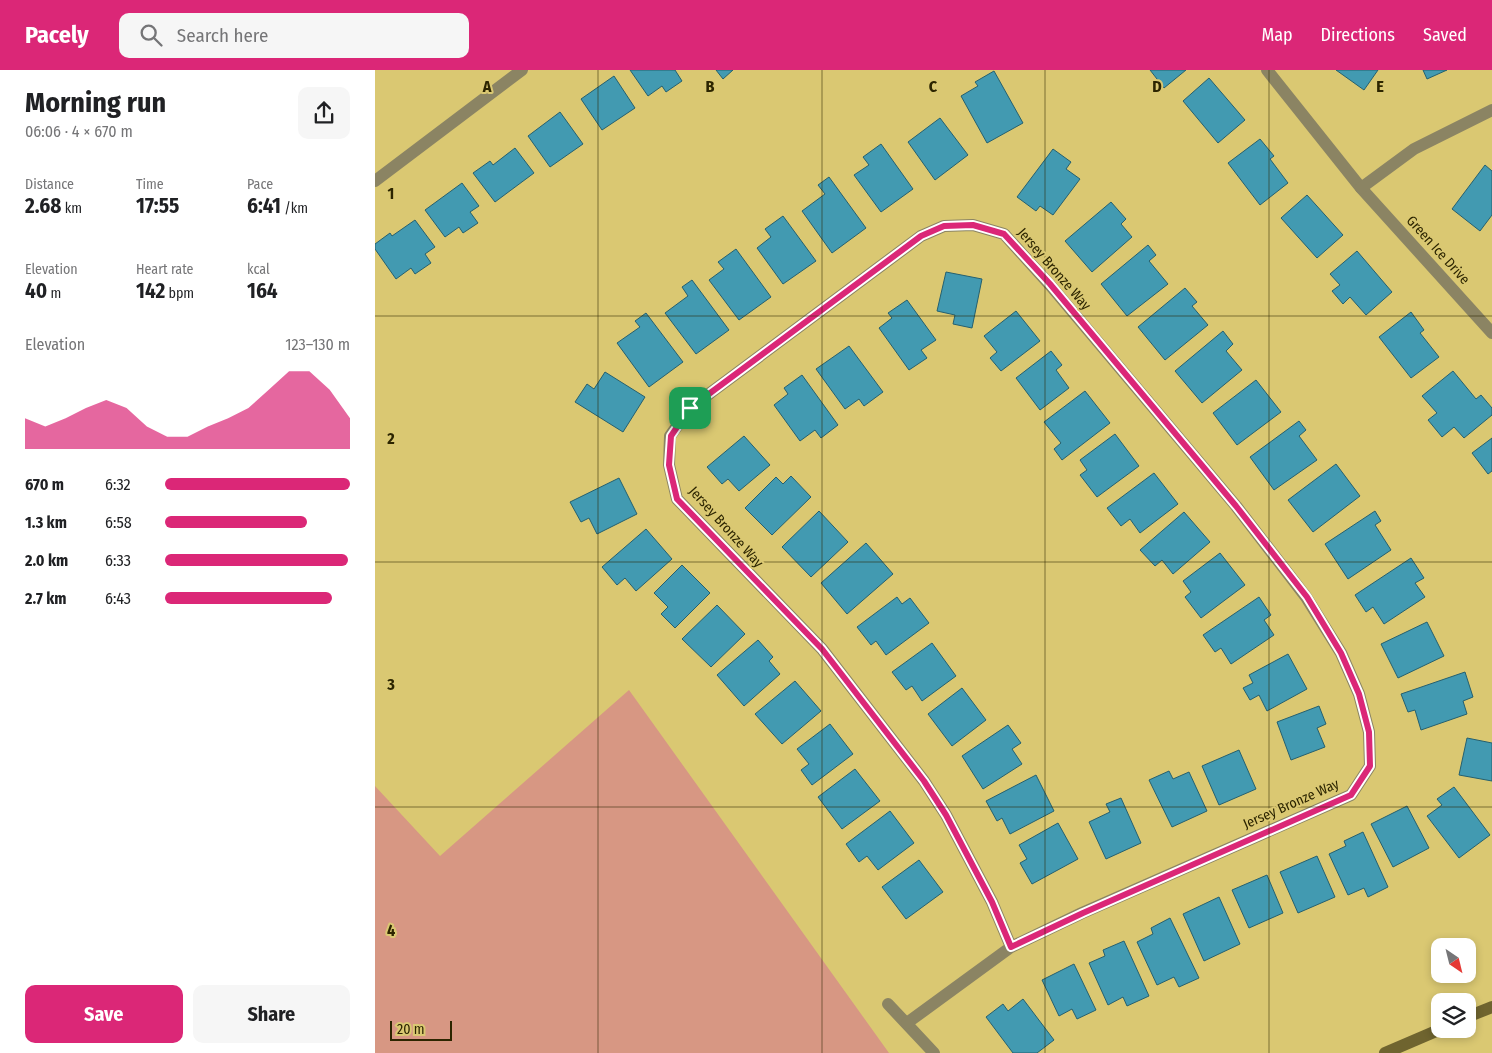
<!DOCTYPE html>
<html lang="en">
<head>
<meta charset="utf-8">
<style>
  body { margin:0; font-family:"Fira Sans Condensed",sans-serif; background:#f6f6f6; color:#202124; height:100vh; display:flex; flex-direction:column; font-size:19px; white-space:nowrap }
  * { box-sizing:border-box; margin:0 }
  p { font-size:16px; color:#757577 }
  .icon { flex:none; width:28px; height:28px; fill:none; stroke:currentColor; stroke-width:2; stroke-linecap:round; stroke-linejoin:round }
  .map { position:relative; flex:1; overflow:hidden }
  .sheet { display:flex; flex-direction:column; background:#fff; width:375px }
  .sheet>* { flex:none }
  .needle { width:32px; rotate:145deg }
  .tools { position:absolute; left:1056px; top:868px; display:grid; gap:10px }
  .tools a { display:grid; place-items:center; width:45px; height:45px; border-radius:10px; background:#fff; box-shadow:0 2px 8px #0003; font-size:25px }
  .scale { position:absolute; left:15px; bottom:12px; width:62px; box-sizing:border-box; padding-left:5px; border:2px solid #2c2500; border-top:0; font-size:14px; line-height:18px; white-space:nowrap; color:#2c2500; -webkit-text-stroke:4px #dac872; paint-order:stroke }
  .pin { position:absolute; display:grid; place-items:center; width:42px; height:42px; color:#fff; margin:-21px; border-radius:10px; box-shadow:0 2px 8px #0006 }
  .round { display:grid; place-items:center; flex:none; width:52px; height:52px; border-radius:10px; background:#f6f6f6 }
  .head { display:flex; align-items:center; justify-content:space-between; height:85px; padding:0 25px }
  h1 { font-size:28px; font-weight:700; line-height:38px }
  .stats { display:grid; grid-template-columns:repeat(3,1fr); gap:8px; height:85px; padding:5px 25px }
  .stats div { display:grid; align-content:center }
  .stats b { font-size:21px; font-weight:700 }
  .stats small { font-size:14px; font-weight:400 }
  .stats p { font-size:14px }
  .chart { height:140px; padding:10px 25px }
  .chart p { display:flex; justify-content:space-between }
  .chart svg { width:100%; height:90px; margin-top:5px; fill:#db2777; opacity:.7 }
  .action { display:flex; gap:10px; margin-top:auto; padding:10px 25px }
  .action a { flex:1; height:58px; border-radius:10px; background:#db2777; color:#fff; font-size:20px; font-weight:700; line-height:58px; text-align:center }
  .action a+a { background:#f6f6f6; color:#202124 }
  ul { padding:0 25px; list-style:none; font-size:16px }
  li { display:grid; grid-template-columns:80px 60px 1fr; align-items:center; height:38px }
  li i { height:12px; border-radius:6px; background:#db2777 }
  header { display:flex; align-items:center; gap:30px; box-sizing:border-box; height:70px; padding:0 25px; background:#db2777; color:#fff }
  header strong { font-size:24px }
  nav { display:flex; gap:28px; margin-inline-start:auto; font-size:18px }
  .search { width:350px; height:45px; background:#f6f6f6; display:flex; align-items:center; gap:12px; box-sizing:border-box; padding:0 18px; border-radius:10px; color:#757577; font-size:19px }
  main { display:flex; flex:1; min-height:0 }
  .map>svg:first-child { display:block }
  .green { fill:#d79783 }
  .building { fill:#429ab1; stroke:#25606f }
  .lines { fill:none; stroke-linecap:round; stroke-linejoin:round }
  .street { stroke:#8b8463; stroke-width:12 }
  .secondary { stroke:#6f642f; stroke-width:12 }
  .route-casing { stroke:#fff; stroke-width:10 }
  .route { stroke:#db2777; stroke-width:6 }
  .grid { fill:none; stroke:#2c2500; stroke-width:1; stroke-opacity:0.55 }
  .labels { text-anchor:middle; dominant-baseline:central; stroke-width:4; stroke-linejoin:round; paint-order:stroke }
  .street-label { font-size:14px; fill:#2c2500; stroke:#dac872 }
  .grid-label { font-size:16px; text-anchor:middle; font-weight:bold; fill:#2c2500; stroke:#dac872; stroke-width:4; stroke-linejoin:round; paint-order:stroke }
</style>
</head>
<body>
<header>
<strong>Pacely</strong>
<div class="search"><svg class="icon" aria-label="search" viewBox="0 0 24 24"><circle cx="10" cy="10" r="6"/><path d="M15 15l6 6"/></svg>Search here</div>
<nav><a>Map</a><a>Directions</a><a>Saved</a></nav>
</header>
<main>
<section class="sheet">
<div class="head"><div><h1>Morning run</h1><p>06:06 · 4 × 670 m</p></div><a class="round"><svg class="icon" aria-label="share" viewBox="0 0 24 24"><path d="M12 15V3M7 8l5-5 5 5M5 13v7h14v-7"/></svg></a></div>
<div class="stats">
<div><p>Distance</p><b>2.68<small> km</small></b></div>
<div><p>Time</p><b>17:55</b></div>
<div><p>Pace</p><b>6:41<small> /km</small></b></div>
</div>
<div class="stats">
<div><p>Elevation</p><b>40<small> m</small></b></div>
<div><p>Heart rate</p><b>142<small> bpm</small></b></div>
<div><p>kcal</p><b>164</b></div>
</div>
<div class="chart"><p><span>Elevation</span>123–130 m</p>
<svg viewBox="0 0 160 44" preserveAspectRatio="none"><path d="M0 44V29L10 33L20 29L30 24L40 20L50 24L60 33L70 38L80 38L90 33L100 29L110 24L120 15L130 6L140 6L150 15L160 29V44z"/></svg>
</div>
<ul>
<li><b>670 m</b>6:32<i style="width:100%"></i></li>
<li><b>1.3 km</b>6:58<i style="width:77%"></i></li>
<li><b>2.0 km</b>6:33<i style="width:99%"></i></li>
<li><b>2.7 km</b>6:43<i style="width:90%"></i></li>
</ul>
<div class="action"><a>Save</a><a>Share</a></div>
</section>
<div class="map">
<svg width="1117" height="983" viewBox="0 0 1117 983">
  <rect width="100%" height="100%" fill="#dac872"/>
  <path class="green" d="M254,620L514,983H0V716L65,786Z"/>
  <g class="building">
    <path d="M255,0H300L307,11L291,22L287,16L273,26Z"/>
    <path d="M341,0H358L348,9Z"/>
    <path d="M775,0H811L789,18Z"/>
    <path d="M961,0H1003L989,20Z"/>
    <path d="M1048,0H1072L1052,9Z"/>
    <path d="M619,1L648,53L612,73L586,26L603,16L600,12Z"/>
    <path d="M239,6L260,38L227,60L206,29Z"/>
    <path d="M834,8L870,50L843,73L808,31Z"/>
    <path d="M185,42L208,74L175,97L153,66Z"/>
    <path d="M565,48L593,85L560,110L533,72Z"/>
    <path d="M885,69L899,86L895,89L913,113L885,135L853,93Z"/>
    <path d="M506,74L538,119L506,142L479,105L494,95L488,87Z"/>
    <path d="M140,78L159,103L120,132L98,103L115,91L118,95Z"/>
    <path d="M678,79L696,92L691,99L705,109L678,145L665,136L661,141L642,127Z"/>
    <path d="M1110,95L1117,101V145L1105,161L1077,139Z"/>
    <path d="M454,107L491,158L457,183L427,141L450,124L443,115Z"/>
    <path d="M87,113L104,136L95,142L103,153L88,163L84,157L70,167L50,140Z"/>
    <path d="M932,125L968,165L942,188L906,148Z"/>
    <path d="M736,132L751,149L746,154L757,167L717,202L690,171Z"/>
    <path d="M408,146L441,191L408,214L382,178L396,167L390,159Z"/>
    <path d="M40,150L60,177L50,184L56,193L40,204L36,198L21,209L0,179V174L15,163L17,166Z"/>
    <path d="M773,175L781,185L774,191L793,214L752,246L726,214Z"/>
    <path d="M361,179L396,227L364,250L334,210L349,199L343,192Z"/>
    <path d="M982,181L1017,222L991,245L975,227L968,234L957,221L965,215L955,204Z"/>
    <path d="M571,202L607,209L597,258L578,254L580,245L562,241Z"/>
    <path d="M317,210L354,260L321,284L290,243L313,226L307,217Z"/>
    <path d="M810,218L822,232L817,236L833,255L790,290L763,257Z"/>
    <path d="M532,230L561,270L546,280L552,288L534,300L504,258L517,248L513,243Z"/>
    <path d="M641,241L665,271L626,301L615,288L622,282L609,266Z"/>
    <path d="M1036,242L1049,260L1045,263L1064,287L1036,308L1004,267Z"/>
    <path d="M271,243L308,292L274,317L242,273L265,257L260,251Z"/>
    <path d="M848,261L858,274L851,281L867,300L827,333L800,301Z"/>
    <path d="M474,276L508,322L489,336L484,329L470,339L441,299Z"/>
    <path d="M676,281L687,295L681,300L694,318L665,340L641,308Z"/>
    <path d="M1078,301L1101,329L1106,325L1117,338V345L1089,368L1079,357L1067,367L1053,350L1062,343L1047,326Z"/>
    <path d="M230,302L270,327L248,362L200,332L212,314L219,319Z"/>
    <path d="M427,305L463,355L446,368L440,360L425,371L399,335L413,324L409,318Z"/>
    <path d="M881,310L906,342L862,375L838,343Z"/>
    <path d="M710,321L735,353L687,390L679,379L686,373L669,352Z"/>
    <path d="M924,351L931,360L924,366L942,390L899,420L875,387Z"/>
    <path d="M740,364L764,396L722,427L705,405L712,400L705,390Z"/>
    <path d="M369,366L395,395L364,421L353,409L347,414L332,397Z"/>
    <path d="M1117,368V401L1113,404L1097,383Z"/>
    <path d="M961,394L985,426L938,462L913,430Z"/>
    <path d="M779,403L803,434L765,463L755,449L746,456L732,438Z"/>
    <path d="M416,406L436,427L397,465L370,438L401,407L408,414Z"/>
    <path d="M244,408L262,444L222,464L214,448L206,452L195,432Z"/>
    <path d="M444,441L473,472L436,507L407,477Z"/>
    <path d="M1000,441L1006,451L1000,455L1016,480L973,509L950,474Z"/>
    <path d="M809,442L835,472L798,504L787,490L780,496L765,480Z"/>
    <path d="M271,459L297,489L261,521L250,508L242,515L227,497Z"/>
    <path d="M491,473L518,504L472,544L446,513Z"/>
    <path d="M845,483L870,515L826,548L810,527L816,522L808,511Z"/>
    <path d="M1036,488L1049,508L1040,513L1050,527L1009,554L998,537L991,542L980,525Z"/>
    <path d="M307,495L335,523L300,558L286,544L293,537L279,523Z"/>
    <path d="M522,527L527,534L535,528L554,553L511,585L501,571L496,575L482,557Z"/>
    <path d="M884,527L896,545L889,550L899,565L856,594L846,578L840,582L828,565Z"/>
    <path d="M342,535L370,564L336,597L307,569Z"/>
    <path d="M1052,552L1069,586L1023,608L1006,574Z"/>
    <path d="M383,570L398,587L394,591L405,604L369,636L342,605Z"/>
    <path d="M557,573L581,606L547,631L537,616L531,620L517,602Z"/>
    <path d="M913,584L932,619L892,641L884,625L875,630L868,618L878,613L874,605Z"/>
    <path d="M1090,602L1098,627L1088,631L1092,644L1046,660L1040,640L1033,642L1026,624Z"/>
    <path d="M420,611L446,641L407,674L380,644Z"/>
    <path d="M587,618L611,650L577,676L553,644Z"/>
    <path d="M944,636L951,654L942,658L950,677L916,690L902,652Z"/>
    <path d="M455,654L478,684L437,715L426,700L434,694L422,679Z"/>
    <path d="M633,655L646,673L637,679L647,694L608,719L587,686Z"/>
    <path d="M1092,668L1117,673V711L1084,705Z"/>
    <path d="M864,680L881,719L844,735L827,696Z"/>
    <path d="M480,699L505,731L467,759L443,727Z"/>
    <path d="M794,701L798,709L814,702L832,741L797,757L774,710Z"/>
    <path d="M661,705L679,741L635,764L627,748L622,751L611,731Z"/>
    <path d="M1079,717L1115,765L1084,788L1052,746L1067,735L1062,729Z"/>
    <path d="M746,728L766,773L731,789L714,752L735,742L731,734Z"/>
    <path d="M1032,736L1054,778L1018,797L996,754Z"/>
    <path d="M515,741L539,773L503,800L492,786L484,792L471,774Z"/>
    <path d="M683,753L703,789L657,814L645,793L652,789L644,775Z"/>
    <path d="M988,762L1013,817L993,827L989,818L973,825L954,784L971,776L969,771Z"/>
    <path d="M942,786L960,827L923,843L905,802Z"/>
    <path d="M544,790L568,822L531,849L507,817Z"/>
    <path d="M892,805L908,843L874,858L857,820Z"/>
    <path d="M844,827L865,874L829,891L808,844Z"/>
    <path d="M795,848L824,908L804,917L799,907L782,915L762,872L778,864L776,858Z"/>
    <path d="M749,871L774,926L752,936L748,927L733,935L714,893L730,886L728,880Z"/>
    <path d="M699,894L721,940L702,949L697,939L684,946L667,910Z"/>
    <path d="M648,929L679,970L662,983H638L611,947L628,934L633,941Z"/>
  </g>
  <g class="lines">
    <g class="street">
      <path d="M892,0L986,118L1117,263"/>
      <path d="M0,111L147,0"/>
      <path d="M986,118L1039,79L1117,40"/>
      <path d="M513,934L559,983"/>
      <path d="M532,953L636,877L707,843L976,725L995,696L994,662L984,624L966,583L931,527L861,436L675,215L629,164L598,155L569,156L546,166L315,338L295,366L294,395L302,429L447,579L549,711L571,745L617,832L636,877"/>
    </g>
    <g class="secondary">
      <path d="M1092,947L1117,937"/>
      <path d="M1010,983L1066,959"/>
    </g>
  </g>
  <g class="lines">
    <g class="route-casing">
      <path id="route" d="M598,155L629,164L675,214L861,436L932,527L966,583L984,624L994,662L995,696L976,725L708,843L636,877L617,832L571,745L549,711L447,579L302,429L294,395L296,366L315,338L546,166L569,156Z"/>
    </g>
    <use href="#route" class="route"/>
  </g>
  <path class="grid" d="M223,0V983M447,0V983M670,0V983M894,0V983M0,246H1117M0,492H1117M0,737H1117"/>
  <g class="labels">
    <g class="street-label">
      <text transform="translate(1063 180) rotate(48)">Green Ice Drive</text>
      <text transform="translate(679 199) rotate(49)">Jersey Bronze Way</text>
      <text transform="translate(351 457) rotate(48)">Jersey Bronze Way</text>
      <text transform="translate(916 734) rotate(-24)">Jersey Bronze Way</text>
    </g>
  </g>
  <g class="grid-label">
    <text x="112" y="22">A</text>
    <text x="335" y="22">B</text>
    <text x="558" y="22">C</text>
    <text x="782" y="22">D</text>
    <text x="1005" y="22">E</text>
    <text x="16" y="129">1</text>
    <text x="16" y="374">2</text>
    <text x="16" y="620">3</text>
    <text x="16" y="866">4</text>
  </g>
</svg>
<div class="tools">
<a><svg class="needle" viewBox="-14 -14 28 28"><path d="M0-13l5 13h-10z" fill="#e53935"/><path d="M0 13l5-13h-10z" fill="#757577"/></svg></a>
<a><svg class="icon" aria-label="layers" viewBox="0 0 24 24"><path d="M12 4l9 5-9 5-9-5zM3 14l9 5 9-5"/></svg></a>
</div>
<div class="scale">20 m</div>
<div class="pin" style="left:315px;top:338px;background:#1e9e55"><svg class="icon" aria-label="arrive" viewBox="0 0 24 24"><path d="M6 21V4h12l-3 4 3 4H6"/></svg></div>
</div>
</main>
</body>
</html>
